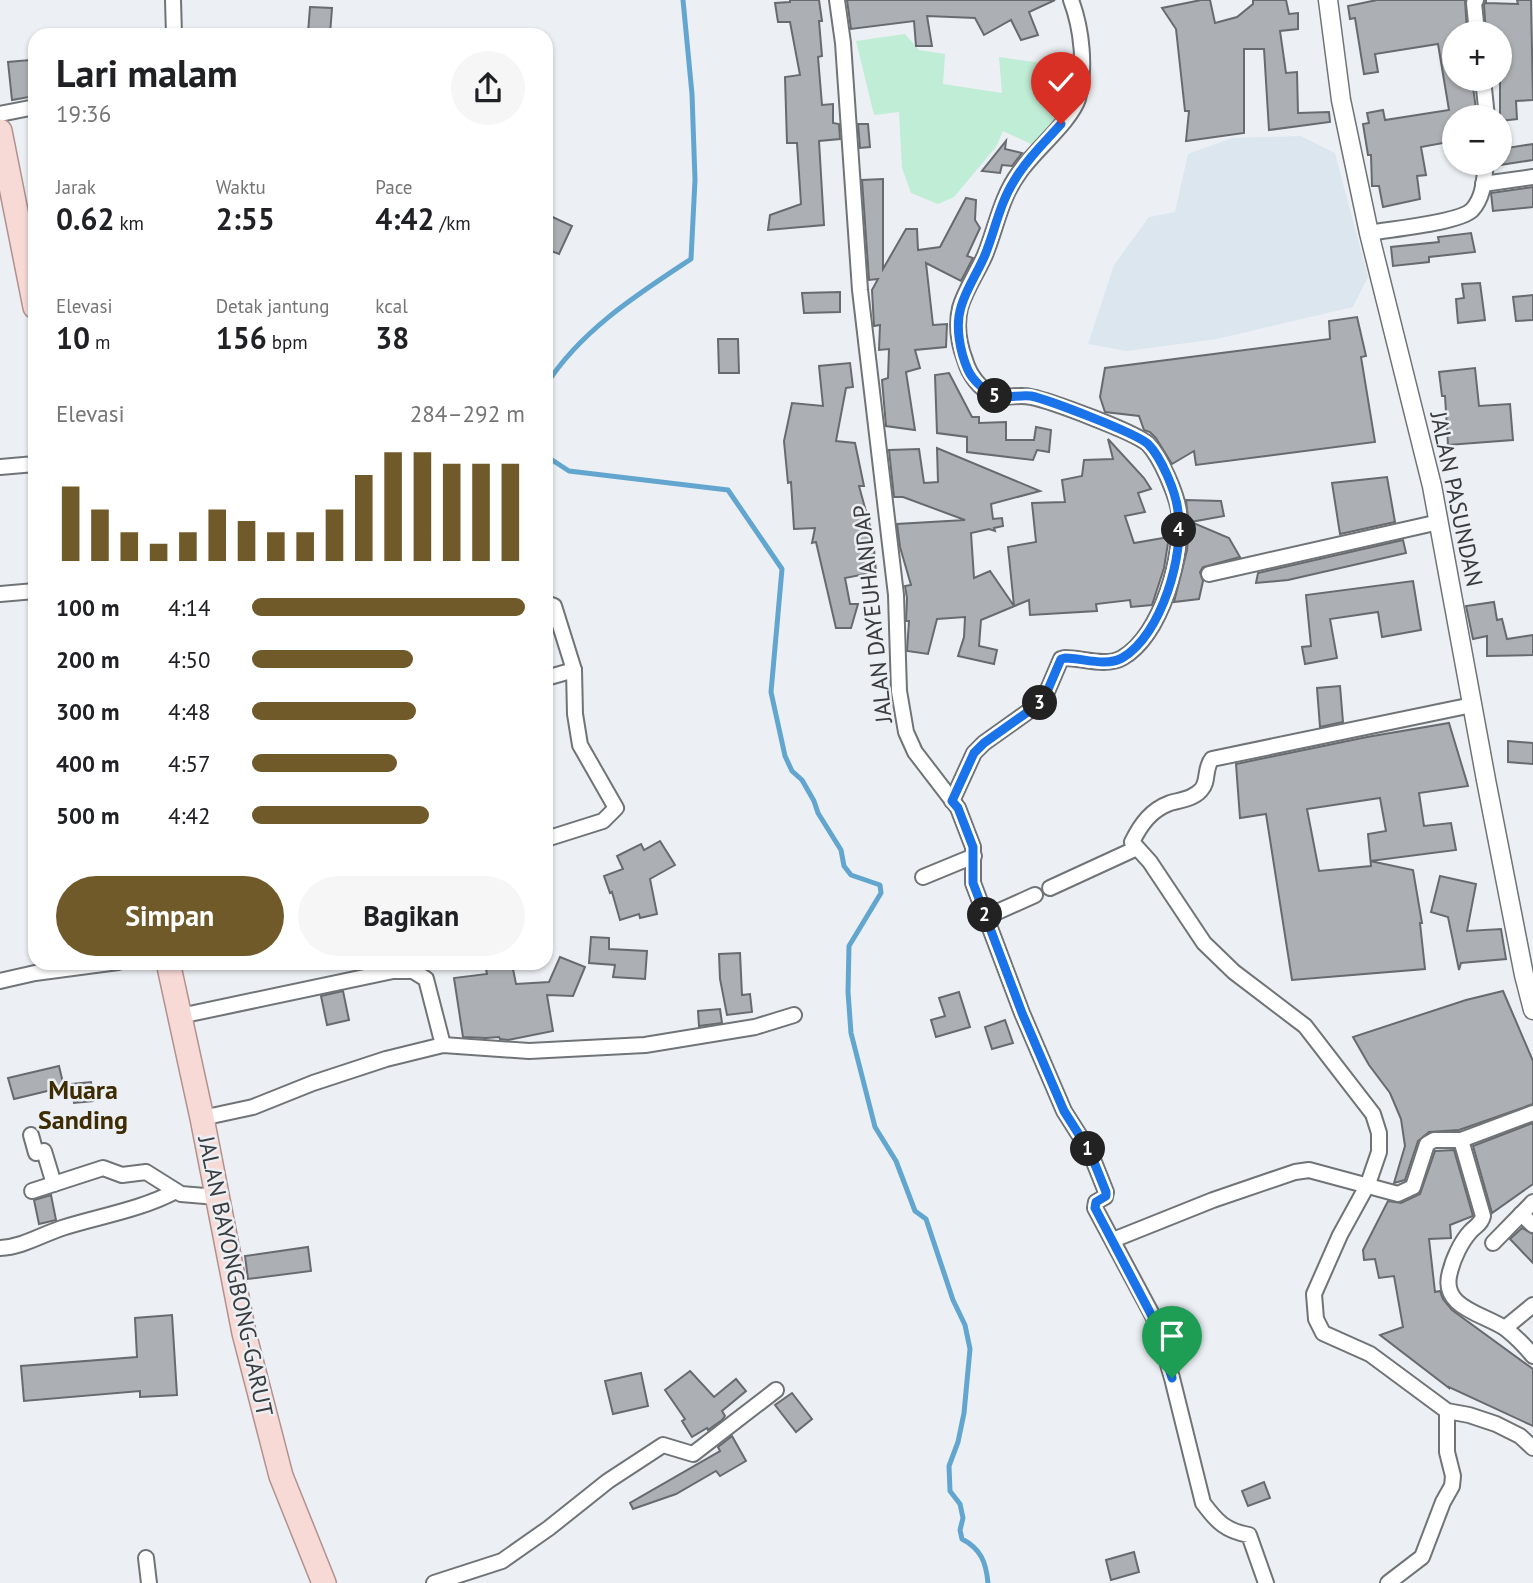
<!DOCTYPE html>
<html lang="id">
<head>
<meta charset="utf-8">
<style>
  body { margin:0; font-family:"PT Sans",sans-serif; background:#f6f6f6; color:#202124; height:100vh; display:flex; flex-direction:column; font-size:26px; white-space:nowrap }
  * { box-sizing:border-box; margin:0 }
  p { font-size:23px; color:#757577 }
  .icon { flex:none; width:38px; height:38px; fill:none; stroke:currentColor; stroke-width:2; stroke-linecap:round; stroke-linejoin:round }
  .map { position:relative; flex:1; overflow:hidden }
  .side { position:absolute; left:28px; top:28px; width:525px; height:942px; display:flex; flex-direction:column; background:#fff; border-radius:21px; box-shadow:0 2px 5px #0004 }
  .side>* { flex:none }
  .fabs { position:absolute; left:1442px; top:21px; display:grid; gap:14px }
  .fabs a { display:grid; place-items:center; width:70px; height:70px; border-radius:50%; background:#fff; box-shadow:0 2px 5px #0004; font-size:35px }
  .pin { position:absolute; display:grid; place-items:center; width:60px; height:60px; color:#fff; margin:-72px -30px; border-radius:50% 50% 50% 0; rotate:-45deg; box-shadow:0 0 7px #0007 }
  .pin .icon { rotate:45deg }
  .km { position:absolute; width:35px; height:35px; margin:-18px; border-radius:50%; background:#222; color:#fff; font-size:19px; line-height:35px; text-align:center }
  .round { display:grid; place-items:center; flex:none; width:74px; height:74px; border-radius:37px; background:#f6f6f6 }
  .summary { display:flex; align-items:center; justify-content:space-between; height:119px; padding:0 28px }
  h1 { font-size:38px; font-weight:600; line-height:52px }
  .stats { display:grid; grid-template-columns:repeat(3,1fr); gap:10px; height:119px; padding:7px 28px }
  .stats div { display:grid; align-content:center }
  .stats b { font-size:30px; font-weight:600 }
  .stats small { font-size:19px; font-weight:400 }
  .stats p { font-size:19px }
  .chart { height:196px; padding:14px 28px }
  .chart p { display:flex; justify-content:space-between }
  .chart svg { width:100%; height:126px; margin-top:7px; stroke:#715a2a; stroke-width:6 }
  .action { display:flex; gap:14px; margin-top:auto; padding:14px 28px }
  .action a { flex:1; height:80px; border-radius:42px; background:#715a2a; color:#fff; font-size:28px; font-weight:600; line-height:80px; text-align:center }
  .action a+a { background:#f6f6f6; color:#202124 }
  ul { padding:0 28px; list-style:none; font-size:23px }
  li { display:grid; grid-template-columns:112px 84px 1fr; align-items:center; height:52px }
  li i { height:18px; border-radius:9px; background:#715a2a }
  .map>svg:first-child { display:block }
  .built { fill:#dce6ef }
  .green { fill:#c0edd6 }
  .lines { fill:none; stroke-linecap:round; stroke-linejoin:round }
  .stream { stroke:#62a6d0; stroke-width:5 }
  .building { fill:#acb0b4; stroke:#676a6e; stroke-width:2; fill-rule:evenodd }
  .minor-casing { stroke:#707477; stroke-width:18 }
  .tertiary-casing { stroke:#707477; stroke-width:21 }
  .primary-casing { stroke:#b1918e; stroke-width:26 }
  .minor { stroke:#fff; stroke-width:14 }
  .tertiary { stroke:#fff; stroke-width:18 }
  .primary { stroke:#f7d9d5; stroke-width:23 }
  .route-casing { stroke:#fff; stroke-width:14 }
  .route { stroke:#1a73e8; stroke-width:9 }
  .labels { text-anchor:middle; dominant-baseline:central; stroke-width:5; stroke-linejoin:round; paint-order:stroke }
  .street-label { font-size:23px; fill:#393b3d; stroke:#ecf0f4 }
  .quarter-label { font-size:26px; font-weight:bold; fill:#3e2c03; stroke:#ecf0f4 }
</style>
</head>
<body>
<div class="map">
<svg width="1533" height="1583" viewBox="0 0 1533 1583">
  <rect width="100%" height="100%" fill="#ecf0f4"/>
  <path class="built" d="M1301,136L1335,153L1368,277L1353,307L1217,339L1127,351L1088,344L1114,265L1149,217L1175,212L1188,154L1232,138Z"/>
  <path class="green" d="M905,34L919,50L945,54L943,84L1002,93L999,57L1063,66L1055,94L1072,103L1040,148L1003,131L996,147L954,197L938,204L911,193L902,168L899,112L874,115L856,41Z"/>
  <g class="lines">
    <g class="stream">
      <path d="M546,385C581,330 638,294 691,259L695,180L692,94L683,0"/>
      <path d="M546,456L569,471L728,490L782,569L771,692L785,756L792,771L802,780L814,801L818,813L841,850L844,866L851,875L880,885L881,893L849,946L848,992L851,1033L875,1127L896,1161L915,1211L926,1219L953,1300L965,1325L970,1349L964,1413L958,1442L949,1466L950,1491L960,1504L963,1518L960,1530L962,1539C981,1549 986,1562 988,1583"/>
    </g>
  </g>
  <g class="building">
    <path d="M790,0H819L822,21H819L822,56L818,57L822,105L833,104V123L839,124L840,139L819,141L824,225L768,230L770,215L801,204L797,143H787L785,77L800,75L790,22H778L775,3L790,2Z"/>
    <path d="M847,0H1055L1029,12L1038,35L1021,40L1011,20L984,35L975,18L927,16L932,46H916L914,21L851,29Z"/>
    <path d="M1201,0H1210L1215,23L1237,17L1253,4V0H1286L1289,14L1298,13V29L1280,31L1286,73L1297,72L1298,113L1329,112L1330,122L1269,130L1264,49H1244V133L1186,141L1189,111H1185L1176,29L1162,8Z"/>
    <path d="M1377,0H1465L1467,31H1464L1465,33H1454V79H1472L1477,117H1454V141L1421,147L1426,175L1417,176L1420,199L1383,207L1379,186H1372L1371,155H1368L1363,124L1369,123L1367,113L1383,110L1385,120L1449,110L1438,44L1375,54L1378,72L1364,74L1355,18L1350,19L1348,6Z"/>
    <path d="M1486,0V3L1518,4L1517,0H1531L1533,100L1516,101L1517,119L1500,121V33H1486L1484,5Z"/>
    <path d="M310,7L332,8L330,34L308,33Z"/>
    <path d="M30,60L32,82L35,81V96L12,100L8,62Z"/>
    <path d="M858,124H868L870,147L860,148Z"/>
    <path d="M1006,141L1005,149L1022,153L1012,166L1002,165L1000,173L982,171Z"/>
    <path d="M1533,144V160L1500,165V149Z"/>
    <path d="M883,179V269L906,229H917L918,250L940,247L966,198L976,200L975,220L980,228L967,256L973,258L961,281L926,263L933,325L947,324L946,347L915,350L920,368L906,372L915,430L886,426L882,380L888,378L889,349L879,350L880,325L874,326L872,290L878,279L869,280L862,180Z"/>
    <path d="M1533,187V207L1493,211L1491,193Z"/>
    <path d="M546,214L572,226L559,254L546,249Z"/>
    <path d="M1471,233L1475,252L1429,257V262L1393,266L1391,247L1439,242L1438,237Z"/>
    <path d="M1480,283L1485,320L1458,323L1456,299L1464,298L1462,284Z"/>
    <path d="M840,292V312L804,313L802,293Z"/>
    <path d="M1533,295V320L1516,321L1513,297Z"/>
    <path d="M1357,317L1366,356L1361,357L1375,442L1196,465L1194,451L1172,464L1156,438L1150,432L1144,430L1139,416L1105,412L1100,397L1105,368L1330,339L1329,321Z"/>
    <path d="M718,339H738L739,373H719Z"/>
    <path d="M850,363L853,387L846,388L836,441L855,443L864,486H859L873,537L876,572L845,578L850,604H858L851,628H836L816,542L812,543L815,528L794,529L791,482L788,483L784,441L792,403L823,406L819,366Z"/>
    <path d="M1475,368L1479,406L1510,404L1513,440L1448,445L1445,396H1442L1439,372Z"/>
    <path d="M949,373L972,417H979V423L1006,422V440H1034L1036,427L1051,430L1049,452L1037,450L1033,460L967,452V437L937,433L935,375Z"/>
    <path d="M1108,439L1144,478L1151,489L1138,493L1145,512L1125,516L1134,543L1169,537L1164,568L1152,605L1131,607L1130,600L1096,604L1097,611L1030,615L1029,600L981,620L979,646L997,650L994,664L958,656L964,637L965,617L937,619L928,654L907,651L909,621H906L907,598L905,586L911,585L900,547L897,524L965,520L903,497H894L889,450L919,449L924,483L938,482L937,448L1040,491L991,504L993,519L1002,518L1003,526L994,528L995,531L989,529L971,533L974,578L990,571L1014,606L1008,547L1036,542L1032,503L1065,502L1062,480L1082,476L1084,460L1113,459Z"/>
    <path d="M1387,477L1395,522L1340,534L1332,483Z"/>
    <path d="M1186,500L1221,501L1224,516L1191,522L1229,538L1240,557L1203,567L1200,572L1203,581L1199,599L1174,602L1187,550L1189,528Z"/>
    <path d="M1403,540L1406,553L1288,580L1256,583L1258,573Z"/>
    <path d="M1413,581L1421,630L1382,637L1378,612L1330,619L1337,658L1305,664L1302,647L1311,646L1306,595Z"/>
    <path d="M1494,602L1497,620L1502,619L1507,639L1533,635V655L1487,656V636L1473,639L1466,606Z"/>
    <path d="M1340,686L1343,722L1320,727L1317,688Z"/>
    <path d="M1449,723L1468,786L1419,793L1424,826L1451,823L1456,850L1370,861L1413,870L1422,923H1420L1425,969L1292,980L1266,814L1240,818L1236,764L1367,737ZM1380,798L1386,831L1368,834L1371,866L1319,871L1307,809Z"/>
    <path d="M1508,741L1533,743V764L1508,762Z"/>
    <path d="M660,841L675,865L650,879L657,914L640,918L639,914L620,920L612,892L610,893L604,876L623,869L617,856L641,844L644,850Z"/>
    <path d="M1440,876L1476,884L1467,931L1501,929L1506,959L1461,963L1459,970L1448,917L1431,912Z"/>
    <path d="M591,937L609,938V949L647,951L645,979L613,977L615,965L589,963Z"/>
    <path d="M740,953L742,995L750,994L752,1012L727,1015L720,979L719,954Z"/>
    <path d="M560,957L585,967L573,996L547,995L553,1031L508,1040L500,1039L499,1037L486,1038L463,1037L454,978L487,974L486,969L512,964L516,984L549,982Z"/>
    <path d="M343,991L349,1020L327,1025L321,996Z"/>
    <path d="M1503,991L1533,1061V1104L1459,1130L1429,1132L1418,1141L1405,1180L1394,1183L1405,1146L1401,1119L1390,1093L1369,1065L1353,1037L1466,1000Z"/>
    <path d="M959,992L970,1027L936,1037L931,1020L945,1016L939,998Z"/>
    <path d="M720,1009L722,1023L699,1026L698,1011Z"/>
    <path d="M1005,1020L1013,1043L992,1049L985,1027Z"/>
    <path d="M59,1066L64,1087L14,1099L8,1078Z"/>
    <path d="M91,1082L93,1101L74,1103L72,1084Z"/>
    <path d="M1533,1123V1184L1492,1213L1473,1146Z"/>
    <path d="M1454,1150L1473,1216L1450,1225L1451,1238L1429,1239L1435,1292L1440,1291L1443,1299L1452,1310L1533,1369V1426L1449,1387V1388L1380,1335L1403,1327L1394,1276L1379,1278L1375,1259L1364,1260L1363,1250L1388,1201L1401,1203L1420,1194L1435,1151Z"/>
    <path d="M51,1195L56,1220L39,1224L34,1200Z"/>
    <path d="M1522,1228L1533,1234V1263L1510,1239Z"/>
    <path d="M308,1247L311,1271L248,1279L245,1256Z"/>
    <path d="M172,1315L177,1395L140,1397V1391L24,1401L21,1366L137,1357L135,1318Z"/>
    <path d="M690,1371L714,1397L736,1379L746,1391L722,1411L725,1416L722,1420L708,1430L707,1428L692,1437L682,1421L685,1419L665,1390Z"/>
    <path d="M641,1373L648,1406L613,1414L605,1381Z"/>
    <path d="M792,1393L812,1419L796,1432L775,1405Z"/>
    <path d="M732,1436L746,1461L720,1476L716,1471L676,1494L633,1509L630,1503L720,1451L718,1447Z"/>
    <path d="M1264,1482L1270,1498L1248,1506L1242,1491Z"/>
    <path d="M1134,1552L1139,1572L1111,1580L1106,1560Z"/>
  </g>
  <g class="lines">
    <g class="minor-casing">
      <g id="minor">
        <path d="M173,0L174,35"/>
        <path d="M837,0L843,43L860,290L896,595L899,691L906,732L915,752L958,808L973,847V883L1022,1013L1064,1111L1090,1152L1106,1192L1105,1197L1096,1202L1095,1208L1155,1320L1172,1378L1203,1503C1217,1522 1226,1531 1249,1535L1266,1583"/>
        <path d="M1476,0L1474,3L1477,33"/>
        <path d="M1483,79L1487,117"/>
        <path d="M0,114L35,107"/>
        <path d="M1483,184L1533,177"/>
        <path d="M1369,233C1390,229 1459,223 1472,210C1484,197 1484,179 1486,163"/>
        <path d="M0,467L35,464"/>
        <path d="M1209,574L1439,522"/>
        <path d="M0,594L35,591"/>
        <path d="M546,603L554,606L574,670L575,714L580,745L616,808L603,821L546,839"/>
        <path d="M546,678L574,670"/>
        <path d="M1472,705L1212,759C1204,768 1209,782 1201,790C1193,799 1180,800 1170,803C1151,810 1141,824 1132,842L1150,862L1204,943L1234,972L1305,1026L1373,1114L1379,1133V1152L1368,1184L1340,1235L1314,1294L1316,1319L1323,1333L1370,1354L1447,1411L1469,1415L1496,1424L1520,1436L1533,1448"/>
        <path d="M952,801L974,753L984,743L1043,701L1061,659L1065,658C1082,658 1106,667 1122,658C1162,635 1184,554 1179,511C1176,493 1161,458 1148,444C1135,432 1051,401 1031,397C1019,394 1006,399 994,395C980,390 969,374 965,360C959,344 956,325 960,308C965,290 977,273 985,255C996,228 1001,197 1019,173C1033,152 1071,121 1078,99C1086,69 1082,29 1071,0"/>
        <path d="M923,877L974,856"/>
        <path d="M1050,888L1137,848"/>
        <path d="M986,917L1035,895"/>
        <path d="M0,981L35,973L118,962"/>
        <path d="M180,1016L393,971H413L426,979L443,1045"/>
        <path d="M202,1118L253,1107L313,1083L386,1059L443,1045L529,1051L645,1045L755,1027L794,1015"/>
        <path d="M31,1135L36,1153L44,1151L54,1184"/>
        <path d="M1461,1140L1483,1216C1481,1225 1475,1226 1470,1232C1461,1242 1453,1259 1450,1272C1439,1308 1485,1314 1506,1329C1516,1337 1525,1346 1533,1356"/>
        <path d="M32,1191L103,1168L122,1175L146,1172L181,1194L217,1197"/>
        <path d="M1521,1214L1533,1225"/>
        <path d="M1113,1240L1213,1200L1295,1172L1309,1170L1398,1194L1413,1187L1427,1144L1434,1140H1461L1533,1113"/>
        <path d="M1493,1243L1533,1202"/>
        <path d="M0,1248C22,1247 41,1235 62,1228C100,1216 140,1210 176,1191"/>
        <path d="M1505,1328L1533,1305"/>
        <path d="M146,1558L149,1583"/>
        <path d="M434,1583L502,1561L549,1528L608,1481L663,1445L693,1454L776,1390"/>
        <path d="M1388,1583L1422,1557L1443,1502L1452,1486L1453,1476L1447,1452V1411"/>
      </g>
    </g>
    <g class="tertiary-casing">
      <path id="tertiary" d="M1328,0L1341,100L1369,233L1432,486L1486,780L1524,975L1533,1010"/>
    </g>
    <g class="primary-casing">
      <g id="primary">
        <path d="M0,131L35,307"/>
        <path d="M168,962L202,1118L244,1333L281,1476L324,1583"/>
      </g>
    </g>
    <use href="#minor" class="minor"/>
    <use href="#tertiary" class="tertiary"/>
    <use href="#primary" class="primary"/>
  </g>
  <g class="lines">
    <g class="route-casing">
      <path id="route" d="M1061,124C1045,142 1026,160 1014,181C1000,203 995,230 985,255C978,272 966,289 961,307C955,326 960,352 968,370C972,379 984,391 994,395C1005,400 1019,394 1031,396C1049,400 1136,433 1148,444C1161,457 1176,492 1178,511C1185,553 1162,635 1122,658C1106,667 1082,658 1065,658L1061,659L1043,701L984,743L974,753L952,801L958,808L973,847V883L1022,1013L1064,1111L1090,1152L1106,1192V1196L1096,1202L1095,1208L1154,1320L1172,1378"/>
    </g>
    <use href="#route" class="route"/>
  </g>
  <g class="labels">
    <g class="street-label">
      <text transform="translate(1457 499) rotate(78)">JALAN PASUNDAN</text>
      <text transform="translate(872 614) rotate(-96)">JALAN DAYEUHANDAP</text>
      <text transform="translate(236 1276) rotate(78)">JALAN BAYONGBONG-GARUT</text>
    </g>
    <g class="quarter-label">
      <text x="83" y="1089">Muara<tspan x="83" dy="30">Sanding</tspan></text>
    </g>
  </g>
</svg>
<div class="fabs">
<a>+</a>
<a>−</a>
</div>
<div class="pin" style="left:1172px;top:1378px;background:#1e9e55"><svg class="icon" aria-label="arrive" viewBox="0 0 24 24"><path d="M6 21V4h12l-3 4 3 4H6"/></svg></div>
<div class="pin" style="left:1061px;top:124px;background:#d93025"><svg class="icon" aria-label="check" viewBox="0 0 24 24"><path d="M5 12l5 5 9-10"/></svg></div>
<b class="km" style="left:1088px;top:1149px">1</b>
<b class="km" style="left:985px;top:915px">2</b>
<b class="km" style="left:1040px;top:703px">3</b>
<b class="km" style="left:1179px;top:530px">4</b>
<b class="km" style="left:995px;top:396px">5</b>
<section class="side">
<div class="summary"><div><h1>Lari malam</h1><p>19:36</p></div><a class="round"><svg class="icon" aria-label="share" viewBox="0 0 24 24"><path d="M12 15V3M7 8l5-5 5 5M5 13v7h14v-7"/></svg></a></div>
<div class="stats">
<div><p>Jarak</p><b>0.62<small> km</small></b></div>
<div><p>Waktu</p><b>2:55</b></div>
<div><p>Pace</p><b>4:42<small> /km</small></b></div>
</div>
<div class="stats">
<div><p>Elevasi</p><b>10<small> m</small></b></div>
<div><p>Detak jantung</p><b>156<small> bpm</small></b></div>
<div><p>kcal</p><b>38</b></div>
</div>
<div class="chart"><p><span>Elevasi</span>284–292 m</p>
<svg viewBox="0 0 160 44" preserveAspectRatio="none"><path d="M5 44V18M15 44V26M25 44V34M35 44V38M45 44V34M55 44V26M65 44V30M75 44V34M85 44V34M95 44V26M105 44V14M115 44V6M125 44V6M135 44V10M145 44V10M155 44V10"/></svg>
</div>
<ul>
<li><b>100 m</b>4:14<i style="width:100%"></i></li>
<li><b>200 m</b>4:50<i style="width:59%"></i></li>
<li><b>300 m</b>4:48<i style="width:60%"></i></li>
<li><b>400 m</b>4:57<i style="width:53%"></i></li>
<li><b>500 m</b>4:42<i style="width:65%"></i></li>
</ul>
<div class="action"><a>Simpan</a><a>Bagikan</a></div>
</section>
</div>
</body>
</html>
